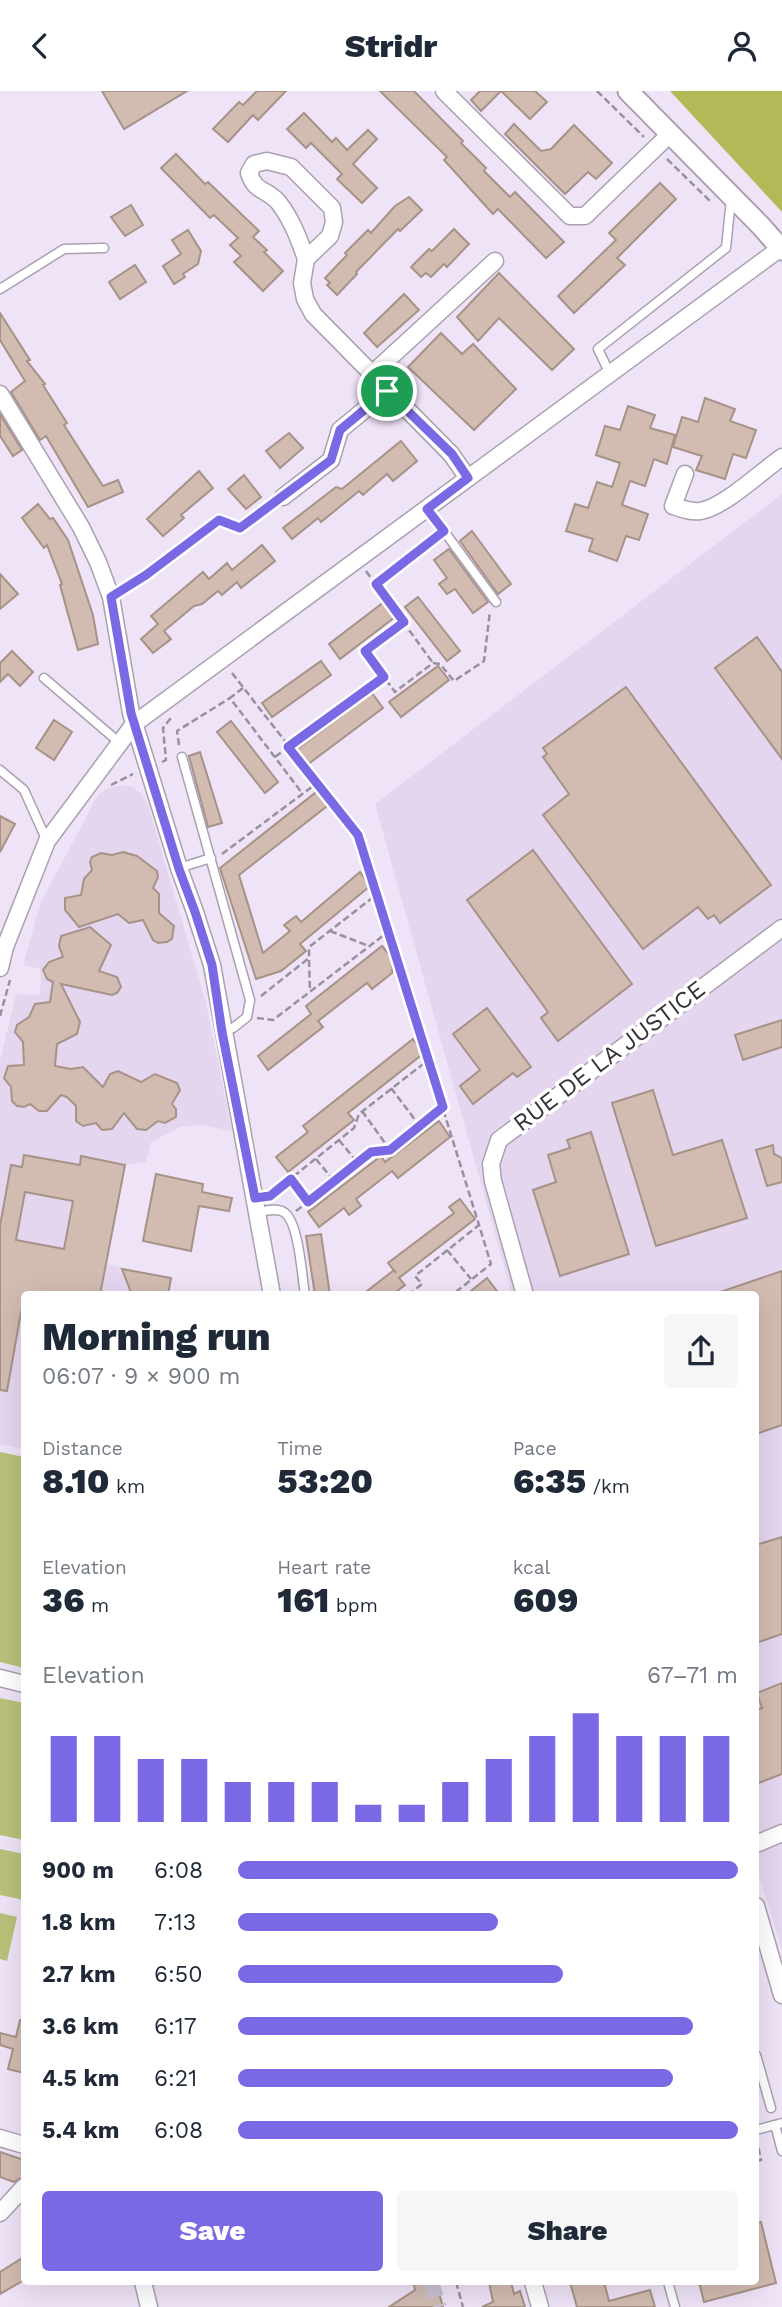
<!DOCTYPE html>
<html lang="en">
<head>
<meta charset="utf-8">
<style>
  body { margin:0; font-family:"Work Sans",sans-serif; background:#f6f6f7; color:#1f2937; height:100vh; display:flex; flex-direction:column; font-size:26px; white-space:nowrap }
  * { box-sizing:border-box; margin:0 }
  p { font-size:23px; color:#747a83 }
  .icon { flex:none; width:38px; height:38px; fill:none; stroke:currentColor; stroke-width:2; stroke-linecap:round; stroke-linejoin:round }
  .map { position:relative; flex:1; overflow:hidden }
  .details { position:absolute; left:21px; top:1200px; width:738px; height:994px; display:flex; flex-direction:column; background:#fff; border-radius:7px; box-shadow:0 7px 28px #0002 }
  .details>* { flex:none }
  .pin { position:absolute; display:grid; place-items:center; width:60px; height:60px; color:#fff; margin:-30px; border:4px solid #fff; border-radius:50%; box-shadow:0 2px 7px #0007 }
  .round { display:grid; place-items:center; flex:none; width:74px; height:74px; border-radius:7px; background:#f6f6f7 }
  .headline { display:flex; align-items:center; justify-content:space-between; height:119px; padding:0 21px }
  h1 { font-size:38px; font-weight:800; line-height:52px }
  .metrics { display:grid; grid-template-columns:repeat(3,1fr); gap:10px; height:119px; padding:7px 21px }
  .metrics div { display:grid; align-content:center }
  .metrics b { font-size:35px; font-weight:800 }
  .metrics small { font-size:19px; font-weight:400 }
  .metrics p { font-size:19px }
  .chart { height:196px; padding:14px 21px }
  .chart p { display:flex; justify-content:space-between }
  .chart svg { width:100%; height:126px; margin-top:7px; stroke:#7a69e4; stroke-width:6 }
  .button { display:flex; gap:14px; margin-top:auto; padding:14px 21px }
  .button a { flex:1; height:80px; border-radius:7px; background:#7a69e4; color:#fff; font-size:28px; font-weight:800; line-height:80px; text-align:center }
  .button a+a { background:#f6f6f7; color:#1f2937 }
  ul { padding:0 21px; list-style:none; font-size:23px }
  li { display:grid; grid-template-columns:112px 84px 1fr; align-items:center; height:52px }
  li i { height:18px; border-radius:9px; background:#7a69e4 }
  header { display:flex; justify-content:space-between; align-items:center; height:91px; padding:0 21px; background:#fff; font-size:32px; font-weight:800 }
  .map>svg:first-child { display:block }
  .built { fill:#e4d6ef }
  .green { fill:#b9c079 }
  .forest { fill:#b2ba58 }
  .building { fill:#d2bcb1; stroke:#a79288; stroke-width:2; fill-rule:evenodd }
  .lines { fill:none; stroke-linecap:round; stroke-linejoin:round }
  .minor-tunnel { stroke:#cac0d1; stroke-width:16; stroke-dasharray:16 8; stroke-linecap:butt }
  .service-casing { stroke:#aaa0b2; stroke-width:11 }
  .minor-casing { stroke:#aaa0b2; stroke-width:19 }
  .tertiary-casing { stroke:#aaa0b2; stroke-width:23 }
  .path { stroke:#98909e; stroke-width:2.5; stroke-dasharray:7 3.5; stroke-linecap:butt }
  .service { stroke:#fff; stroke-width:8 }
  .minor { stroke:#fff; stroke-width:16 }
  .tertiary { stroke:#fff; stroke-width:19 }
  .route-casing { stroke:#fff; stroke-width:14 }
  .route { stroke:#7a69e4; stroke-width:9 }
  .labels { text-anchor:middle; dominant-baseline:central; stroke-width:7; stroke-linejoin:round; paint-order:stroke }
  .street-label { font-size:24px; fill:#363239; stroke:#fff }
</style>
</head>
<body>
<header><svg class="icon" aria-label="back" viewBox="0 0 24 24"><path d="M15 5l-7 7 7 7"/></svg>Stridr<svg class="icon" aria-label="person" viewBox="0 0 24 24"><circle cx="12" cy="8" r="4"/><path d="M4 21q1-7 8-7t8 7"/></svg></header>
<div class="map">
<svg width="782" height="2216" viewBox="0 0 782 2216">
  <rect width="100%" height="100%" fill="#efe3f7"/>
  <g class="built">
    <path d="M782,403V1859L756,1774V1204H512L375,713Z"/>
    <path d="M119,695H131L141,702L148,714L206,912L232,1040L203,1034L180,1036L151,1051L146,1071L125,1074L106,1173L171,1187L168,1204H24V1358L0,1353V970L16,903L39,904L41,892L40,878L23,874L40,813L98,704L108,697Z"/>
  </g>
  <g class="green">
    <path d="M0,1361L24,1366V1577L0,1571Z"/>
    <path d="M0,1607L24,1612V1749L0,1744Z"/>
    <path d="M0,1758L24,1763V1809L0,1804Z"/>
    <path d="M0,1822L17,1826L7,1870L0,1868Z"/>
  </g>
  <path class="forest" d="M670,0H782V121Z"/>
  <g class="building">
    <path d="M102,0H187L124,38Z"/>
    <path d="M257,0H286L258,29L253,24L228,51L213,38L239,11L243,14Z"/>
    <path d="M380,0H414L463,50L461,52L486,77L484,80L510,106L515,101L564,151L546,167L498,118L493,123L444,69L447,66Z"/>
    <path d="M480,0H501L481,20L471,9Z"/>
    <path d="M501,0H535L547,11L530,28Z"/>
    <path d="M304,22L332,51L336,47L347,59L368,39L377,48L353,73L377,97L362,112L337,88L342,83L311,52L306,57L287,38Z"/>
    <path d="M514,33L541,60L551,58L574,34L612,72L596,88L588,81L565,103L505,43Z"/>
    <path d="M176,63L205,93L208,91L259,140L253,146L267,159L264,161L283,180L263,200L234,171L241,165L230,154L238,147L214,124L210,127L161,77Z"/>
    <path d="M660,92L676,108L617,167L625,174L574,222L558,205L616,149L609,142Z"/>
    <path d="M409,106L422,119L400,140L398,138L356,181L357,183L337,204L327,194L330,192L325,187L347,164L345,162L368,139L371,142L395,115Z"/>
    <path d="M131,114L143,134L125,145L111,126Z"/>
    <path d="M454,138L469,153L447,176L444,173L431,186L426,182L421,186L411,176L429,158L432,160Z"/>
    <path d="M188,139L201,160L198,173L183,183L185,186L174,193L163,175L181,163L172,149Z"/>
    <path d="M135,174L146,191L120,208L109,191Z"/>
    <path d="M499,182L574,258L552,279L499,227L478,250L457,226Z"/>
    <path d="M404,203L419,219L377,256L364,242Z"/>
    <path d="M0,222L30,269L27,270L45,293L43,294L67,332L64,334L103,395L118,389L123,401L88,416L46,345L40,349L11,301L25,290L0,249Z"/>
    <path d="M441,242L462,263L473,253L516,298L474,339L408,276Z"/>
    <path d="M705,307L735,318L730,330L756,339L746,367L733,363L725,388L696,379L702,365L673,356L682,326L698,331Z"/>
    <path d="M628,315L655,324L650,337L675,344L667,373L654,368L645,395L630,390L622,414L648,423L639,449L626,445L617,470L589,460L593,448L566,440L575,413L588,417L597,391L612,396L620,372L596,364L605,335L620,339Z"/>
    <path d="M0,323L22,359L13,365L0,345Z"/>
    <path d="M289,342L303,357L280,377L266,360Z"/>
    <path d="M401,350L417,370L393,390L387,383L363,404L359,400L321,431L318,427L292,448L283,437L336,396L342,398Z"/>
    <path d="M199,380L213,397L181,424L184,427L163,445L147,428Z"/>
    <path d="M244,384L261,406L246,418L228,398Z"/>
    <path d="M38,413L50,428L53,427L68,449L93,524L98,553L78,559L60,494L62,493L47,454L44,457L22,427Z"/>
    <path d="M472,440L511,493L498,503L460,450Z"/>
    <path d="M262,454L275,470L241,497L237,491L222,504L218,500L202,513L194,515L164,540L171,548L153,562L141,548L158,533L151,525L203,481L209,488L227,472L232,479Z"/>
    <path d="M449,458L488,511L473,522L455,498L447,503L439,493L447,487L434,469Z"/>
    <path d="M0,483L18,503L0,518Z"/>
    <path d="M418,506L460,560L447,570L405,516Z"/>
    <path d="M384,511L395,526L340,568L329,553Z"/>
    <path d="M757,546L782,581V668L715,577Z"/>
    <path d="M12,560L33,581L20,595L8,583L0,591V572Z"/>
    <path d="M321,570L331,584L272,626L262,612Z"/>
    <path d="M438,575L449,589L401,626L389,611Z"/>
    <path d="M626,596L771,794L720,832L714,824L708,828L698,816L643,858L543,724L569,703L543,666L547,663L543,657Z"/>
    <path d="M372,602L383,617L307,674L296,659Z"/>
    <path d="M54,629L72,641L54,669L36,657Z"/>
    <path d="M231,630L278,691L265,702L217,641Z"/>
    <path d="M200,661L222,732L208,736L189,665Z"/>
    <path d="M320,698L331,712L239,784L263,862L290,840L284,834L296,825L301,831L360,781L370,795L300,853L306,860L281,880L256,888L220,777Z"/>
    <path d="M0,725L15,733L0,761Z"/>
    <path d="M533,759L632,893L558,950L541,927L548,921L467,809Z"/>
    <path d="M123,761L137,765L157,780L158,786L153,797L159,803V822L174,835L172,848L167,851L158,852L153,849L143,829L129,832L118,823L79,836L65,819V807L81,804L84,788L92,779L90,771L92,766L101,762L112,764Z"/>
    <path d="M90,836L111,854L99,880L117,886L121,896L117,902L112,904L61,893L80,931L77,943L57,953L55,975L71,978L83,976L103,996L110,983L118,980L141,991L155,983L177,992L180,999L172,1013L176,1018V1026L165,1032L158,1030L146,1039L137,1038L124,1022L112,1038L102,1039L96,1032L83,1035L76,1030V1015L67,1006L61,1004L47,1020H39L30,1013L24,1016L17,1015L12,1010L11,996L4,987L8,975L24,974L23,951L15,941L17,934L29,926L35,913L50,911L53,891L47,888L43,879L49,871L63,866L59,855L61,845Z"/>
    <path d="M382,855L393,868L392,882L372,898L367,892L318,930L323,936L268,979L258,965L311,923L306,915Z"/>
    <path d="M487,917L531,976L517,986L513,982L473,1013L460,995L480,979L453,943Z"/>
    <path d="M782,929V956L743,969L735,944Z"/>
    <path d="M413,948L424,962L348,1022L354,1029L288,1081L276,1066L308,1041L303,1035Z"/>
    <path d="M653,999L673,1064L722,1049L747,1127L656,1155L612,1012Z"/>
    <path d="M439,1030L450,1046L398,1087L392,1080L356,1108L361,1115L349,1124L344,1117L319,1136L308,1121L381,1065L385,1071Z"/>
    <path d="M591,1041L629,1163L560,1185L533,1099L556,1091L548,1064L570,1057L567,1049Z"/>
    <path d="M773,1054L774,1063L782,1067V1091L767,1095L756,1059Z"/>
    <path d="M24,1064L80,1074L81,1065L125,1074L100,1204H24V1221H21L7,1300L0,1299V1135L11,1074L22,1076ZM25,1101L73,1110L64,1158L16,1149Z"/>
    <path d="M156,1083L203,1093L202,1101L232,1107L229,1120L199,1115L191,1160L143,1150Z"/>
    <path d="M460,1108L475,1128L399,1187L405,1194L392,1204H362L394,1179L396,1182L388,1172L454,1122L449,1116Z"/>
    <path d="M321,1143L330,1204H315L306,1145Z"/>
    <path d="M122,1178L171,1187L168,1204H132Z"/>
    <path d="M782,1180V1334L756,1343V1204H718L717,1202Z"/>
    <path d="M487,1187L500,1204H466L482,1191Z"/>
    <path d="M782,1446V1543L756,1552V1454Z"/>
    <path d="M782,1592V1683L756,1693V1619L762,1617L757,1602Z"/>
    <path d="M20,1929L24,1930V1982L8,1978L13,1958L0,1954V1942L16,1946Z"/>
    <path d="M0,2061L24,2069V2086L14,2091L0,2086Z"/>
    <path d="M761,2131L776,2192L704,2211L699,2191H756V2132Z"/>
    <path d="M24,2166V2189L0,2203V2181Z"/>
    <path d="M413,2191H436L443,2216H389L415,2199Z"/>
    <path d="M489,2191H511L514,2203L520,2200L525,2216H482L493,2211Z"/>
    <path d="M570,2191H604L609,2210L650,2199L655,2216H577Z"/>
  </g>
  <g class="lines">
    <path class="minor-tunnel" d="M431,2191L439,2216"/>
    <g class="service-casing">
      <g id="service">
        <path d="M0,198L64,158L104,157"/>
        <path d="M610,283L598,258L726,157L731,108"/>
        <path d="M427,417L496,511"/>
        <path d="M111,506L146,484L219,429"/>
        <path d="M44,587L121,653"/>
        <path d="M182,666L250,909L247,926L233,937L222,941"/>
        <path d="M0,679L24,699L47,750"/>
        <path d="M179,777L211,767"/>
        <path d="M258,1121C266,1120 278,1116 285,1122C299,1133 302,1186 305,1204"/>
        <path d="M756,1964L771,2017"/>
        <path d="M775,2034L782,2060"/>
        <path d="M756,2039L782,2032"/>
        <path d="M668,2191L675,2216"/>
      </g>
    </g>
    <g class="minor-casing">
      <g id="minor">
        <path d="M444,0L570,125H585L670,43"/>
        <path d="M306,168C299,148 292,129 279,112C268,98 255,102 249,82L254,73L267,70L291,76L332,117L334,131L330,145L306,168L302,192L305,208L313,223L451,363L468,387"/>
        <path d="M372,283L495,170"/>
        <path d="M0,303L81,436L98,471L111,506L131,622L179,777L195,821L212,874L272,1204"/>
        <path d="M685,383L673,415C682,418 690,421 700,420C723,417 762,380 782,366"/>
        <path d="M283,406L331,369L340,339L387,300"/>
        <path d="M0,877L5,856L47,750L134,633L782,156"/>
        <path d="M525,1204L493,1090L491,1073L499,1049L782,837"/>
        <path d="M0,1587L24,1593"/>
        <path d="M756,1753L782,1742"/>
        <path d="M756,1815L782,1904"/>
        <path d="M0,2047L24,2054"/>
        <path d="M0,2122L24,2096"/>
        <path d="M143,2191L149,2216"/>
        <path d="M533,2191L540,2216"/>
      </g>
    </g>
    <g class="tertiary-casing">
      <path id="tertiary" d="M628,0L761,135L782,159"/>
    </g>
    <g class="path">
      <path d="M597,0L644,46"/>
      <path d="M667,68L712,112"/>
      <path d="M230,433L240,437L271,414"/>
      <path d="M366,480L433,572"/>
      <path d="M376,493L434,448"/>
      <path d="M404,531L365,560L395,601L433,572"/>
      <path d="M433,572L440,573L454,590L484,570L490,520"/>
      <path d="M232,582L358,744L479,1134"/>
      <path d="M243,597L230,607L302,702"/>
      <path d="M179,654L177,640L230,607"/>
      <path d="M275,666L384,586"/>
      <path d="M162,671L166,669L163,637L171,627"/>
      <path d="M111,694L133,683"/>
      <path d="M222,763L317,692"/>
      <path d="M330,840L369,855"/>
      <path d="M309,869L310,900"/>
      <path d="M261,905L309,867V856L376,804"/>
      <path d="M0,925L10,889"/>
      <path d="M257,927L273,929L388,841"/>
      <path d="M391,997L419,1034"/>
      <path d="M362,1020L390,1059"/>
      <path d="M339,1049L357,1071"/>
      <path d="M316,1068L334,1090"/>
      <path d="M291,1088L308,1110"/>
      <path d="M269,1105L354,1037L359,1023L427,970"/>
      <path d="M296,1120L371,1061L390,1059L443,1016"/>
      <path d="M447,1159L471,1188"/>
      <path d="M408,1204L422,1193L415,1185L479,1134L491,1173L452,1204"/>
      <path d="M756,2070L761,2069L757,2050"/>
      <path d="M456,2191L463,2216"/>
    </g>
    <use href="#service" class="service"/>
    <use href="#minor" class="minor"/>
    <use href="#tertiary" class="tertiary"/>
  </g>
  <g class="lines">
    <g class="route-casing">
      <path id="route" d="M387,300L452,363L468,387L427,418L444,440L376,493L404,531L365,560L384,586L288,656L358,744L443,1016L390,1059L371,1061L308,1111L291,1088L270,1105L255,1107L222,941L212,874L195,821L179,778L131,622L111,506L146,484L219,429L240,437L331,369L340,339Z"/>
    </g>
    <use href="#route" class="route"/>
  </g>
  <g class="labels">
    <g class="street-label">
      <text transform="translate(609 965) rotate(-37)">RUE DE LA JUSTICE</text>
    </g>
  </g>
</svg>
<div class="pin" style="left:387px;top:300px;background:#1e9e55"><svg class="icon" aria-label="arrive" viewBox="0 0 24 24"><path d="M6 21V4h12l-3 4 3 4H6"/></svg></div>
<section class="details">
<div class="headline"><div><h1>Morning run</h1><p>06:07 · 9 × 900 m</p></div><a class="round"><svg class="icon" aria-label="share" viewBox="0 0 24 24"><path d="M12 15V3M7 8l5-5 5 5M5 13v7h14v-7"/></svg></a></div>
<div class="metrics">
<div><p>Distance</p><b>8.10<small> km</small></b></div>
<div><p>Time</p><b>53:20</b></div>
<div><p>Pace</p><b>6:35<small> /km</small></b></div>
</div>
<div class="metrics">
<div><p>Elevation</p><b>36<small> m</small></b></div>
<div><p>Heart rate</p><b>161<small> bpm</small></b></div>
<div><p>kcal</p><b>609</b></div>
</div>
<div class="chart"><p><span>Elevation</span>67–71 m</p>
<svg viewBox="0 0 160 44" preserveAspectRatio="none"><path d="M5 44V14M15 44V14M25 44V22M35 44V22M45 44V30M55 44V30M65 44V30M75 44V38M85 44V38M95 44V30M105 44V22M115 44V14M125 44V6M135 44V14M145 44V14M155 44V14"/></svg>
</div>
<ul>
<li><b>900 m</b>6:08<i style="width:100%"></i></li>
<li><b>1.8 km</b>7:13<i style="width:52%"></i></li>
<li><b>2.7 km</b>6:50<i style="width:65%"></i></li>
<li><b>3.6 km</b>6:17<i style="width:91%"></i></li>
<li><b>4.5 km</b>6:21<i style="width:87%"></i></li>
<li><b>5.4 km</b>6:08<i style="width:100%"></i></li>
</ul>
<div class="button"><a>Save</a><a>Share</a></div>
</section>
</div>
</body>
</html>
